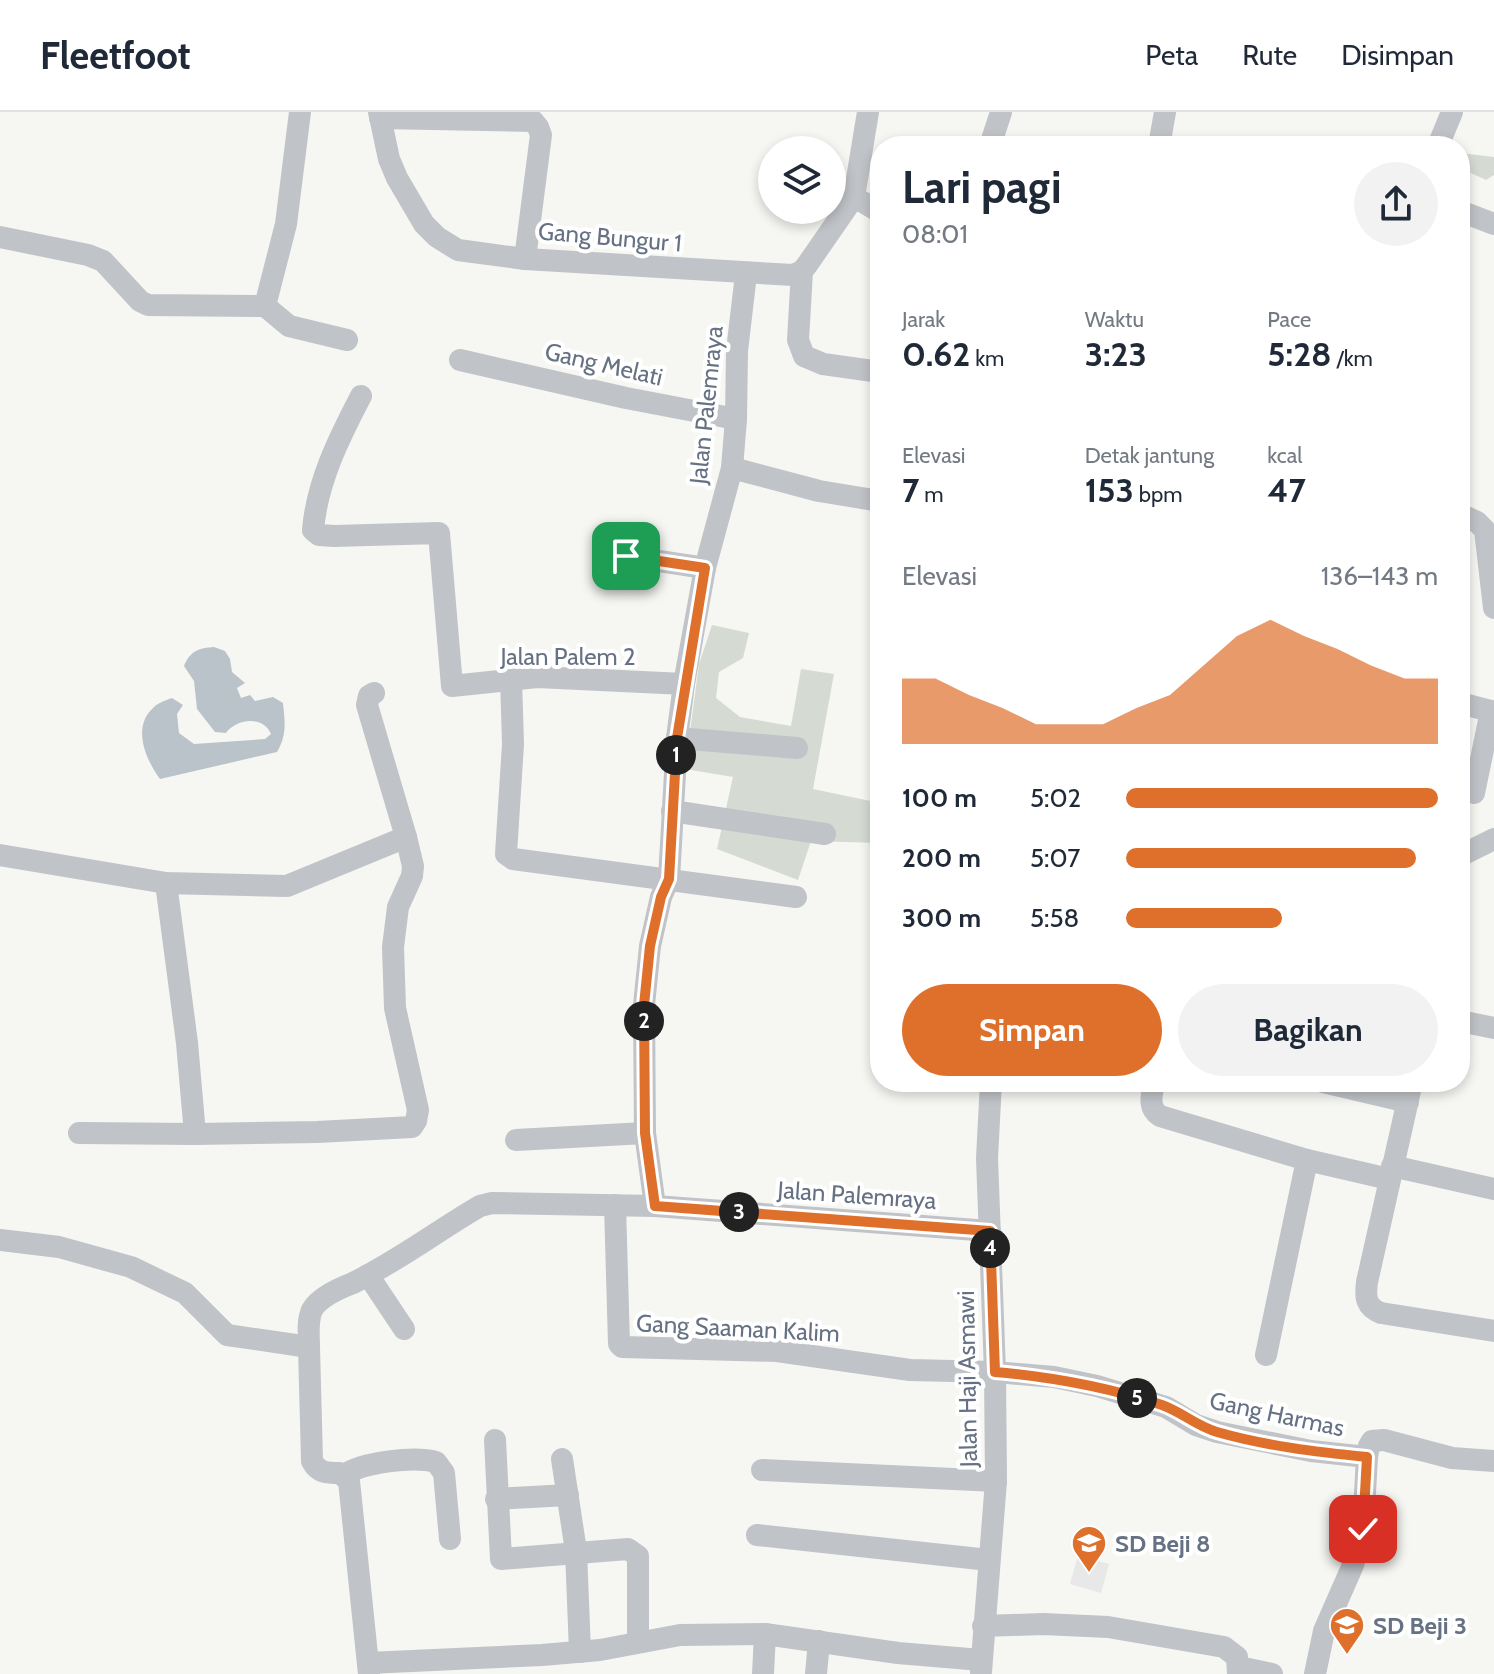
<!DOCTYPE html>
<html lang="id">
<head>
<meta charset="utf-8">
<style>
  body { margin:0; font-family:Cabin,sans-serif; background:#f2f2f3; color:#1f2937; height:100vh; display:flex; flex-direction:column; font-size:30px; white-space:nowrap }
  * { box-sizing:border-box; margin:0 }
  p { font-size:26px; color:#747a83 }
  .icon { flex:none; width:44px; height:44px; fill:none; stroke:currentColor; stroke-width:2; stroke-linecap:round; stroke-linejoin:round }
  .map { position:relative; flex:1; overflow:hidden }
  .side { position:absolute; left:870px; top:24px; width:600px; height:956px; display:flex; flex-direction:column; background:#fff; border-radius:32px; box-shadow:0 4px 12px #0003 }
  .side>* { flex:none }
  .buttons { position:absolute; left:758px; top:24px; display:grid; gap:16px }
  .buttons a { display:grid; place-items:center; width:88px; height:88px; border-radius:50%; background:#fff; box-shadow:0 4px 12px #0003; font-size:40px }
  .pin { position:absolute; display:grid; place-items:center; width:68px; height:68px; color:#fff; margin:-34px; border-radius:16px; box-shadow:0 4px 12px #0006 }
  .km { position:absolute; width:40px; height:40px; margin:-20px; border-radius:50%; background:#222; color:#fff; font-size:22px; line-height:40px; text-align:center }
  .round { display:grid; place-items:center; flex:none; width:84px; height:84px; border-radius:42px; background:#f2f2f3 }
  .head { display:flex; align-items:center; justify-content:space-between; height:136px; padding:0 32px }
  h1 { font-size:44px; font-weight:700; line-height:60px }
  .figures { display:grid; grid-template-columns:repeat(3,1fr); gap:12px; height:136px; padding:8px 32px }
  .figures div { display:grid; align-content:center }
  .figures b { font-size:34px; font-weight:700 }
  .figures small { font-size:22px; font-weight:400 }
  .figures p { font-size:22px }
  .chart { height:224px; padding:16px 32px }
  .chart p { display:flex; justify-content:space-between }
  .chart svg { width:100%; height:144px; margin-top:8px; fill:#df702c; opacity:.7 }
  .primary-button { display:flex; gap:16px; margin-top:auto; padding:16px 32px }
  .primary-button a { flex:1; height:92px; border-radius:48px; background:#df702c; color:#fff; font-size:32px; font-weight:700; line-height:92px; text-align:center }
  .primary-button a+a { background:#f2f2f3; color:#1f2937 }
  ul { padding:0 32px; list-style:none; font-size:26px }
  li { display:grid; grid-template-columns:128px 96px 1fr; align-items:center; height:60px }
  li i { height:20px; border-radius:10px; background:#df702c }
  header { display:flex; align-items:center; gap:48px; box-sizing:border-box; height:112px; padding:0 40px; background:#fff; border-bottom:2px solid #e0e1e3 }
  header strong { font-size:38px }
  nav { display:flex; gap:44px; margin-inline-start:auto; font-size:28px }
  .map>svg:first-child { display:block }
  .built { fill:#e7e8e7 }
  .green { fill:#d5dbd3 }
  .water { fill:#bac3c9 }
  .lines { fill:none; stroke-linecap:round; stroke-linejoin:round }
  .minor { stroke:#c0c3c7; stroke-width:22 }
  .route-casing { stroke:#fff; stroke-width:16 }
  .route { stroke:#df702c; stroke-width:10 }
  .labels { text-anchor:middle; dominant-baseline:central; stroke-width:8; stroke-linejoin:round; paint-order:stroke }
  .street-label { font-size:24px; fill:#667284; stroke:#fff }
  .poi-label { font-size:24px; font-weight:bold; fill:#667284; stroke:#fff; text-anchor:start }
</style>
</head>
<body>
<header>
<strong>Fleetfoot</strong>
<nav><a>Peta</a><a>Rute</a><a>Disimpan</a></nav>
</header>
<div class="map">
<svg width="1494" height="1562" viewBox="0 0 1494 1562">
  <rect width="100%" height="100%" fill="#f6f7f3"/>
  <path class="built" d="M1078,1443L1109,1452L1101,1481L1070,1472Z"/>
  <g class="green">
    <path d="M1460,41L1494,45V63L1486,68L1460,56Z"/>
    <path d="M712,513L749,521L743,546L719,560L716,586L740,605L791,614L801,557L834,562L813,677L880,691V731L811,729L798,768L717,737L733,665L685,657L699,552Z"/>
  </g>
  <path class="water" d="M214,535L225,539L230,547L232,560L245,571L237,576L241,586L250,583L255,589L273,585L283,591C285,610 287,623 277,640L160,667C146,648 131,615 154,595C158,591 166,588 172,586L183,593L177,602L179,621L194,632L265,627L271,622C263,603 236,607 226,621L215,620L197,597L194,569L184,554C190,539 199,536 214,535Z"/>
  <g class="lines">
    <g class="minor">
      <path d="M379,0L389,47L397,66L424,112L437,125L458,138L525,147L793,163L802,159L807,153L854,85"/>
      <path d="M380,6L533,9L538,15L541,23L525,147"/>
      <path d="M990,34L1001,0"/>
      <path d="M1159,34L1165,0"/>
      <path d="M1438,34L1452,0"/>
      <path d="M854,85L868,0"/>
      <path d="M854,85L880,100"/>
      <path d="M1460,99L1494,112"/>
      <path d="M0,125L88,143L103,149L140,189L148,193L265,194L289,214L347,228"/>
      <path d="M802,159L798,228L804,244L823,252L880,260"/>
      <path d="M746,162L737,239L736,307L732,356L705,456L684,572L677,626L669,767L661,785L650,834L644,893L645,1021L655,1094L990,1119"/>
      <path d="M265,194L286,112L300,0"/>
      <path d="M460,248L626,286L736,307"/>
      <path d="M361,284C339,326 317,370 313,418L319,423L334,424L439,421L452,574L537,565L684,572"/>
      <path d="M732,356L819,379L880,389"/>
      <path d="M1460,402L1477,410L1485,418L1494,496"/>
      <path d="M626,444L705,456"/>
      <path d="M511,567L513,632L506,742L513,747L796,785"/>
      <path d="M1460,591L1494,600"/>
      <path d="M677,626L797,636"/>
      <path d="M1474,681L1491,599"/>
      <path d="M672,699L825,722"/>
      <path d="M0,743L166,771L287,774L406,725L367,593L369,584L374,581"/>
      <path d="M1460,744L1494,727"/>
      <path d="M166,771L187,931L195,1022L317,1020L412,1015L416,1009L418,998L395,896L393,835L398,795L412,764L413,754L406,725"/>
      <path d="M1460,909L1494,916"/>
      <path d="M1154,970C1152,983 1147,995 1160,1004L1307,1048L1389,1067"/>
      <path d="M1323,970L1408,990"/>
      <path d="M1412,970L1367,1170C1365,1186 1366,1195 1381,1201L1494,1219"/>
      <path d="M79,1021L195,1022"/>
      <path d="M516,1028L645,1021"/>
      <path d="M1392,1054L1494,1077"/>
      <path d="M615,1093L619,1232L622,1235L777,1239L910,1258L995,1260L1054,1265L1097,1274L1166,1295L1196,1313L1217,1320L1311,1339L1367,1345L1369,1334L1372,1329L1384,1328L1452,1346L1494,1349"/>
      <path d="M0,1128L59,1135L131,1155L185,1181L227,1223L309,1235L312,1349C318,1361 327,1361 340,1361L349,1369L369,1562"/>
      <path d="M368,1163L404,1217"/>
      <path d="M309,1235C309,1224 307,1209 312,1198C319,1185 340,1176 353,1171C398,1149 437,1119 480,1094L492,1091L655,1094"/>
      <path d="M1266,1243L1307,1048"/>
      <path d="M495,1328L501,1447L628,1437L638,1444V1530"/>
      <path d="M562,1347L576,1439L580,1540"/>
      <path d="M762,1358L996,1369"/>
      <path d="M344,1363C363,1350 414,1344 436,1350L444,1361L450,1427"/>
      <path d="M496,1387L568,1383"/>
      <path d="M757,1423L989,1448"/>
      <path d="M983,1514L1043,1512L1108,1515L1224,1535L1237,1545L1238,1562"/>
      <path d="M368,1551L542,1543L600,1538L680,1523L765,1522L898,1541L981,1548"/>
      <path d="M1239,1555L1272,1562"/>
      <path d="M981,1560L996,1369L995,1260L987,1046L991,970"/>
      <path d="M763,1562L765,1522"/>
      <path d="M816,1562L819,1529"/>
      <path d="M1315,1562L1324,1519L1353,1453L1363,1417L1367,1345"/>
    </g>
  </g>
  <g class="lines">
    <g class="route-casing">
      <path id="route" d="M626,444L705,456L677,626L669,767L661,785L650,834L644,893L645,1021L655,1094L990,1119L995,1260C1053,1265 1107,1275 1162,1293C1182,1300 1196,1314 1217,1320C1266,1334 1317,1340 1367,1345L1363,1417"/>
    </g>
    <use href="#route" class="route"/>
  </g>
  <defs>
    <g id="school-pin" transform="scale(1.8)"><path d="M0 17L-7.5 6A9.5 9.5 0 1 1 7.5 6Z" fill="#df702c" stroke="#fff"/><path d="M0-5L7-2L0 1L-7-2ZM-4 1L0 2.5L4 1V4Q0 6-4 4Z" fill="#fff"/></g>
  </defs>
  <g fill-rule="evenodd">
    <use href="#school-pin" x="1089" y="1431"/>
    <use href="#school-pin" x="1347" y="1513"/>
  </g>
  <g class="labels">
    <g class="street-label">
      <text transform="translate(610 125) rotate(5)">Gang Bungur 1</text>
      <text transform="translate(604 252) rotate(13)">Gang Melati</text>
      <text transform="translate(706 293) rotate(-84)">Jalan Palemraya</text>
      <text x="568" y="544">Jalan Palem 2</text>
      <text transform="translate(857 1083) rotate(4)">Jalan Palemraya</text>
      <text transform="translate(738 1216) rotate(3)">Gang Saaman Kalim</text>
      <text transform="translate(967 1267) rotate(-91)">Jalan Haji Asmawi</text>
      <text transform="translate(1277 1302) rotate(12)">Gang Harmas</text>
    </g>
    <g class="poi-label">
      <text x="1115" y="1431">SD Beji 8</text>
      <text x="1373" y="1513">SD Beji 3</text>
    </g>
  </g>
</svg>
<div class="buttons">
<a><svg class="icon" aria-label="layers" viewBox="0 0 24 24"><path d="M12 4l9 5-9 5-9-5zM3 14l9 5 9-5"/></svg></a>
</div>
<div class="pin" style="left:626px;top:444px;background:#1e9e55"><svg class="icon" aria-label="arrive" viewBox="0 0 24 24"><path d="M6 21V4h12l-3 4 3 4H6"/></svg></div>
<div class="pin" style="left:1363px;top:1417px;background:#d93025"><svg class="icon" aria-label="check" viewBox="0 0 24 24"><path d="M5 12l5 5 9-10"/></svg></div>
<b class="km" style="left:676px;top:643px">1</b>
<b class="km" style="left:644px;top:909px">2</b>
<b class="km" style="left:739px;top:1100px">3</b>
<b class="km" style="left:990px;top:1136px">4</b>
<b class="km" style="left:1137px;top:1286px">5</b>
<section class="side">
<div class="head"><div><h1>Lari pagi</h1><p>08:01</p></div><a class="round"><svg class="icon" aria-label="share" viewBox="0 0 24 24"><path d="M12 15V3M7 8l5-5 5 5M5 13v7h14v-7"/></svg></a></div>
<div class="figures">
<div><p>Jarak</p><b>0.62<small> km</small></b></div>
<div><p>Waktu</p><b>3:23</b></div>
<div><p>Pace</p><b>5:28<small> /km</small></b></div>
</div>
<div class="figures">
<div><p>Elevasi</p><b>7<small> m</small></b></div>
<div><p>Detak jantung</p><b>153<small> bpm</small></b></div>
<div><p>kcal</p><b>47</b></div>
</div>
<div class="chart"><p><span>Elevasi</span>136–143 m</p>
<svg viewBox="0 0 160 44" preserveAspectRatio="none"><path d="M0 44V24L10 24L20 29L30 33L40 38L50 38L60 38L70 33L80 29L90 20L100 11L110 6L120 11L130 15L140 20L150 24L160 24V44z"/></svg>
</div>
<ul>
<li><b>100 m</b>5:02<i style="width:100%"></i></li>
<li><b>200 m</b>5:07<i style="width:93%"></i></li>
<li><b>300 m</b>5:58<i style="width:50%"></i></li>
</ul>
<div class="primary-button"><a>Simpan</a><a>Bagikan</a></div>
</section>
</div>
</body>
</html>
